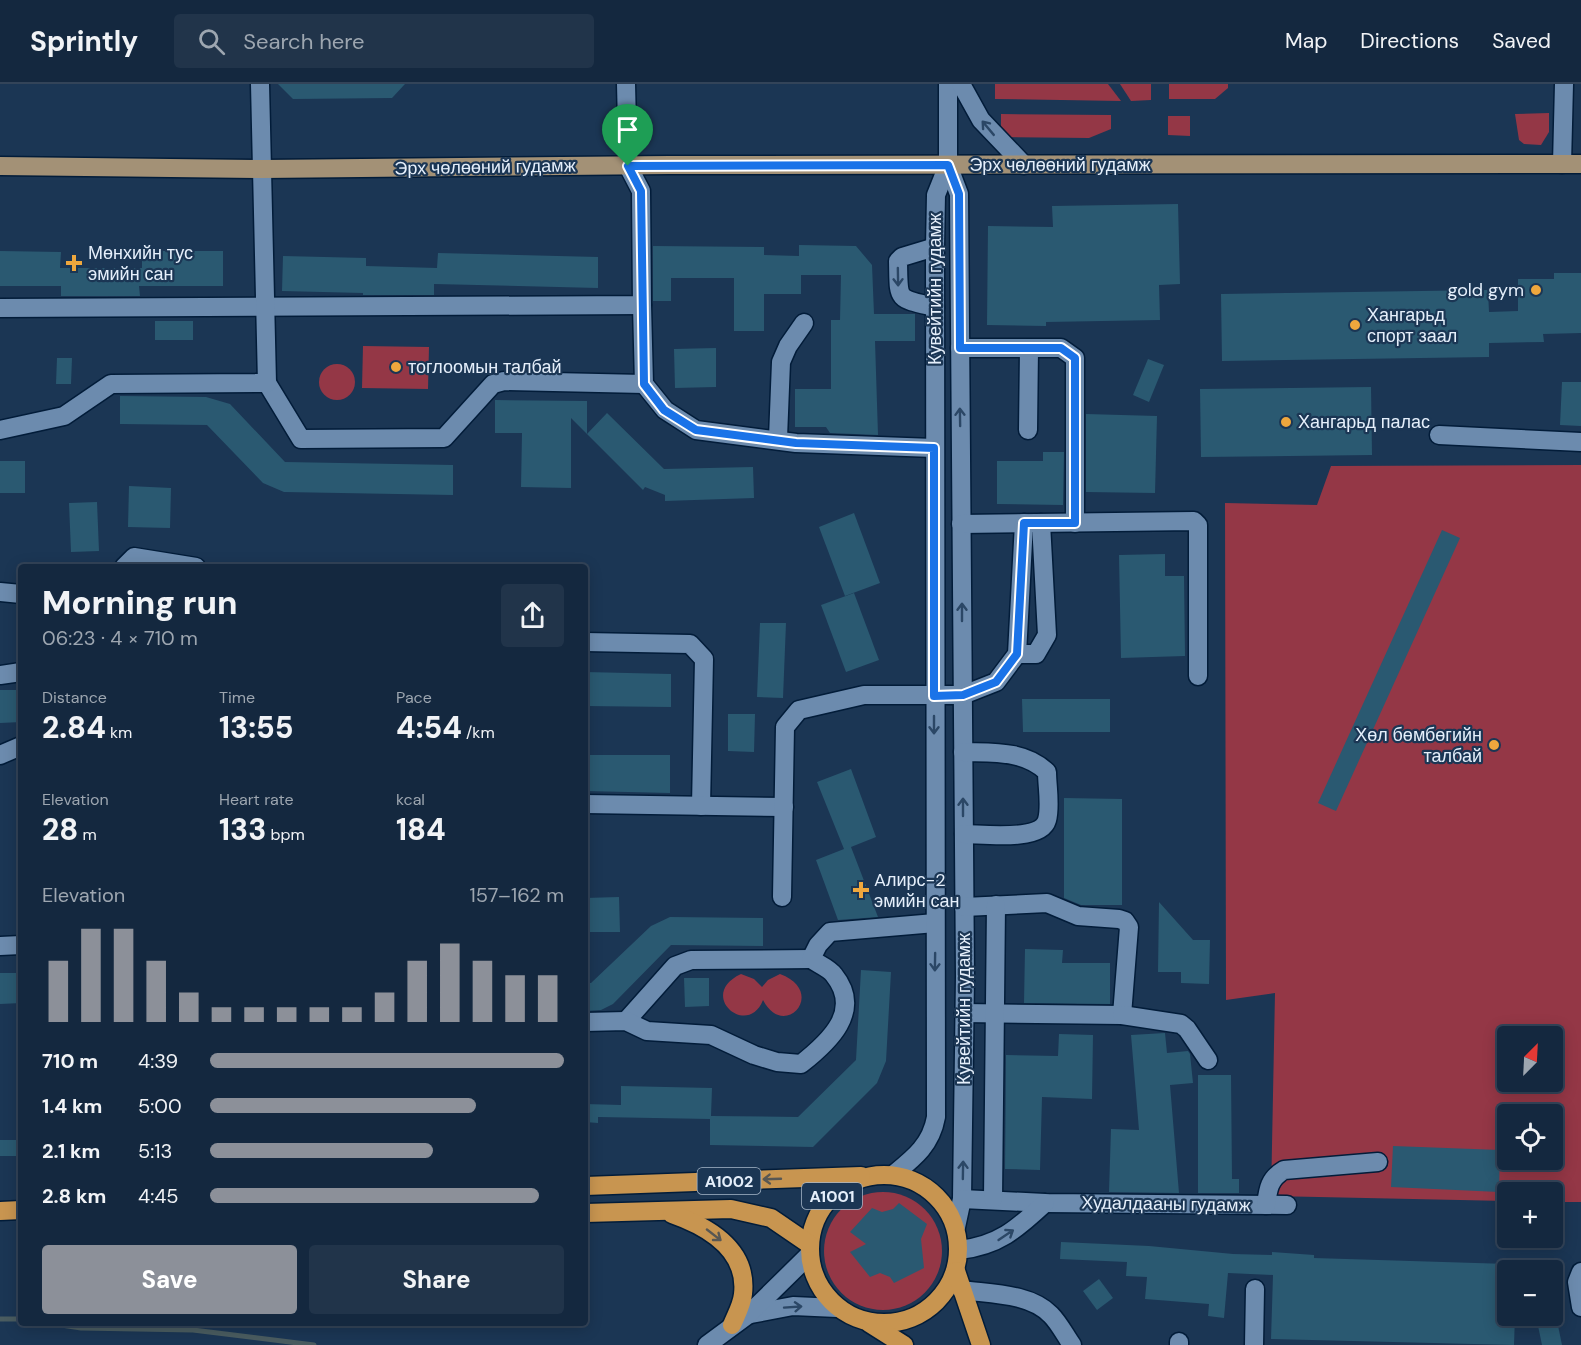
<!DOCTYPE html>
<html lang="en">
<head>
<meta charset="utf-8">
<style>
  body { margin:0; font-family:"DM Sans",sans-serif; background:#21344a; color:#f1f3f6; height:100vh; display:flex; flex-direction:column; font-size:22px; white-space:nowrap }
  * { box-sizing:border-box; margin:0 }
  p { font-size:20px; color:#9da6b0 }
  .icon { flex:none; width:33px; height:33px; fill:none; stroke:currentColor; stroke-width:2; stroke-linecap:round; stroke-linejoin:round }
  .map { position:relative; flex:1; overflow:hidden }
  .drawer { position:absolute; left:18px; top:480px; width:570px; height:762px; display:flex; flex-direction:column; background:#14283f; border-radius:6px; box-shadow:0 3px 15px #0003,0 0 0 2px #334459 }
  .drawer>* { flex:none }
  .needle { width:39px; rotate:24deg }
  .fabs { position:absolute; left:1497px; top:942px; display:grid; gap:12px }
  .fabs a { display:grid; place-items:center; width:66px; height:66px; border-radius:6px; background:#14283f; box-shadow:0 3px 15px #0003,0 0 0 2px #334459; font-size:30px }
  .pin { position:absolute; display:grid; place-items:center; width:51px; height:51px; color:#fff; margin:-62px -26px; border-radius:50% 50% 50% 0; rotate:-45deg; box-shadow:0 0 6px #0007 }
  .pin .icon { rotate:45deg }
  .round { display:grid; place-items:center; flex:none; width:63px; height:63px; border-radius:6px; background:#21344a }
  .head { display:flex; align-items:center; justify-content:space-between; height:102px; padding:0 24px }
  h1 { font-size:33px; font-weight:800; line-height:45px }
  .stats { display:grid; grid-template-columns:repeat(3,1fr); gap:9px; height:102px; padding:6px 24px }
  .stats div { display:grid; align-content:center }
  .stats b { font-size:30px; font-weight:800 }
  .stats small { font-size:16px; font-weight:400 }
  .stats p { font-size:16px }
  .chart { height:168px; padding:12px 24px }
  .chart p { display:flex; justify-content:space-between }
  .chart svg { width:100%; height:108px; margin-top:6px; stroke:#8c9099; stroke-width:6 }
  .cta { display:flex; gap:12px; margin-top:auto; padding:12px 24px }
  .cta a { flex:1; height:69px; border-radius:6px; background:#8c9099; color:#fff; font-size:24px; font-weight:800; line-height:69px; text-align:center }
  .cta a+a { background:#21344a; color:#f1f3f6 }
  ul { padding:0 24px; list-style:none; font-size:20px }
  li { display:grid; grid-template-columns:96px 72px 1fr; align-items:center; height:45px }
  li i { height:15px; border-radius:8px; background:#8c9099 }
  header { display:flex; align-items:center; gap:36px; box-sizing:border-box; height:84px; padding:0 30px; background:#14283f; border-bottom:2px solid #334459 }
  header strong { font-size:28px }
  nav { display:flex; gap:33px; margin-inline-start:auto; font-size:21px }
  .search { width:420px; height:54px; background:#21344a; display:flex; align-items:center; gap:15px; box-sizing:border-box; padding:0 21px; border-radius:6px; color:#9da6b0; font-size:22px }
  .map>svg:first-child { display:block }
  .green { fill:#943746; fill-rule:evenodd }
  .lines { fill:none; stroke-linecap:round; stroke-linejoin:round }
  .stream { stroke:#4a5c60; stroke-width:5 }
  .building { fill:#2a5971 }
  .minor-casing { stroke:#021c39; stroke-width:21 }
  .major-casing { stroke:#021c39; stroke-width:21 }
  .highway-casing { stroke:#021c39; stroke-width:21 }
  .minor { stroke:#6c8bae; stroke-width:18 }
  .major { stroke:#a39176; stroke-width:18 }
  .highway { stroke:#c89550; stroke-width:18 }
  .oneway { stroke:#2b4766 }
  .oneway2 { stroke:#585753 }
  .route-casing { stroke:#fff; stroke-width:12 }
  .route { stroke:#1a73e8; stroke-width:8 }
  .poi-dot { fill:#eea73d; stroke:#1b3654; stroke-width:2 }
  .labels { text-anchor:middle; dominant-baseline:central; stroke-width:4.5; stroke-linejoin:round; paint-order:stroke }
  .shield { fill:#1b3654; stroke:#a8b8c9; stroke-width:1.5 }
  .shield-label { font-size:16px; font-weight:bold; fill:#e5effb }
  .street-label { font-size:18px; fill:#e5effb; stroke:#1b3654 }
  .poi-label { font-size:18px; fill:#e5effb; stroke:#1b3654; text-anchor:start }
</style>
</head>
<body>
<header>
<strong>Sprintly</strong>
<div class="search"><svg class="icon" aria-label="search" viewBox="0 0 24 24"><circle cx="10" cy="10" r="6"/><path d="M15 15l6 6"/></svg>Search here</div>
<nav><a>Map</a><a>Directions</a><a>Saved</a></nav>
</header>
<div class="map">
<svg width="1581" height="1261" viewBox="0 0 1581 1261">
  <rect width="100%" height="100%" fill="#1b3654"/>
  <g class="green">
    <path d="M995,0H1108L1121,17L995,15Z"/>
    <path d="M1120,0H1151V16L1131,17Z"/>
    <path d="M1169,0H1228V4L1215,15H1169Z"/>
    <path d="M1549,29V48L1541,61L1524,60L1519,56L1515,30Z"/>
    <path d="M1001,30L1111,31V45L1089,54L1001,53Z"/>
    <path d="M1168,32H1190V52L1168,51Z"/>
    <path d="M363,262L429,263L428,305L362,304Z"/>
    <circle cx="337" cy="298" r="18"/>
    <path d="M1581,381V1118H1553L1552,1108H1508L1507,1117L1271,1112L1275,909L1226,916L1225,419L1317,421L1331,382ZM1508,952H1552V998H1508ZM1508,1030H1552V1076H1508Z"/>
    <path d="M741,890L754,895L762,903L768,896L780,890C828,908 784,957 763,916C748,955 696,911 741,890Z"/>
    <circle cx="883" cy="1167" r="59"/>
  </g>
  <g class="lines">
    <g class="stream">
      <path d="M0,1235H21"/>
      <path d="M48,1239L81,1244L193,1246L314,1261"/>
    </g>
  </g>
  <g class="building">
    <path d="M278,0H405L392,14L293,15Z"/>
    <path d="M1178,120L1180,200L1159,201L1160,236L1046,238V242L987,241L988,142L1053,143L1052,122Z"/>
    <path d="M799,161L856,162L872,181L874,230H915V257H875L878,351L830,349L826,343H795V305H831V236H840L841,191H801V210H764V247H734V194H671V217H653V162L764,163V171L799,172Z"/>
    <path d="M0,167L61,168L60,184H142V167H223V202H139L140,212H61V202H0Z"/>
    <path d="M438,169L598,173V204L434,200V211H363V209L282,207L283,172L366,174V182L437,184Z"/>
    <path d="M1554,189H1581V249L1543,250L1544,258L1489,259V273L1222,277L1221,210L1488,206L1489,228L1518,227V195H1554Z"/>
    <rect x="155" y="237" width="38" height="19"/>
    <path d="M716,264V303L675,304L674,265Z"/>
    <path d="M57,274H72L71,300H56Z"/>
    <path d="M1148,275L1164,281L1149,318L1133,311Z"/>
    <path d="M1562,298H1581V342L1560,341Z"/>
    <path d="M1371,303L1372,371L1201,373L1200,305Z"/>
    <path d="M120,312L206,313L230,320L285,378L453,381V411L284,408L263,399L207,341L120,340Z"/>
    <path d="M495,316L587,317V350L571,334V404L521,403L522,349H495Z"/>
    <path d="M607,329L664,385L753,383L754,414L665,417V411L645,403L643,406L587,350Z"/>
    <path d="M1086,330L1157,332L1155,409L1086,408Z"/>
    <path d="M1043,368H1064L1063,421L997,420V377H1043Z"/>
    <rect x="0" y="377" width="25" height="32"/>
    <path d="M129,402L171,404L170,444L128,443Z"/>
    <path d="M97,418L99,467L71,468L69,419Z"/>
    <path d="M854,429L880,499L845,512L819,443Z"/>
    <path d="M1442,446L1460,454L1336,727L1318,719Z"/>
    <path d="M1165,470V492H1184L1185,572L1121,574L1119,471Z"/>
    <path d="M854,509L879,576L846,588L821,521Z"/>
    <path d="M760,539H786L783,614L757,613Z"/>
    <path d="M585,588L671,590V623L585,622Z"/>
    <path d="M0,606H21V638L0,639Z"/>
    <path d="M1022,615H1110V648H1023Z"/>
    <path d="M728,630H755L754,668L728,667Z"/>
    <path d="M585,671H670V709L585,707Z"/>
    <path d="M851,685L876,753L851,763L878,833L838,836L816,776L844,765L817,698Z"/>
    <path d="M1064,714L1122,715V821H1081L1064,814Z"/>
    <path d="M619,813L620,848H585V814Z"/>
    <path d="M1159,818L1193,856H1210L1209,900L1181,899V888H1158Z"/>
    <path d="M670,833L763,834V862L671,861L613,920L601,926L585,927V899H591L651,842Z"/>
    <path d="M1025,865L1063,866L1062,879H1110V920L1024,919Z"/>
    <path d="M861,886L891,888L886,977L877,999L813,1063L710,1061V1035L598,1033V1039L585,1038V1020L621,1021V1002L712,1004L711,1032L798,1033L856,976Z"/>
    <path d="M0,889H21V919L0,920Z"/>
    <path d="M684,894H709V922L685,923Z"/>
    <path d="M1165,949L1167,969L1188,967L1190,970L1193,999L1170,1001L1179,1109L1109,1108L1111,1045L1139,1046L1131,951Z"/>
    <path d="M1059,950L1093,951L1092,1015L1042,1013L1040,1086L1005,1085L1006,971L1058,972Z"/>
    <path d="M1198,991H1231L1232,1095H1239V1109H1198Z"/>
    <rect x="0" y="1056" width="21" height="16"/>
    <path d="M1393,1062L1500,1066L1499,1108L1391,1103Z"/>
    <path d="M899,1119L927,1140L921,1155L924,1184L894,1199L890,1193L880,1189L870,1193L850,1168L866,1160L850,1148L872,1124L882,1128L893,1125Z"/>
    <path d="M1061,1158L1149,1162L1233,1170L1272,1171V1168L1314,1171V1174L1508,1180V1232H1515L1514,1261L1271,1255L1273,1191L1228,1189L1224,1234L1208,1232L1209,1220L1145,1215L1147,1193L1126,1192L1127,1178L1060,1175Z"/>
    <path d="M1099,1195L1113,1214L1097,1226L1083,1207Z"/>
    <path d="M1536,1232H1556L1562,1261H1542Z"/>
  </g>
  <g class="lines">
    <g class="minor-casing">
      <g id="minor">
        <path d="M948,0V81L959,110L965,892L962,1115L956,1143"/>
        <path d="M961,0L981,36L1024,81"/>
        <path d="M1562,80L1564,0"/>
        <path d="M642,221L644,300L665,326L696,346L796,359L934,364"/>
        <path d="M935,223C895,214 899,217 898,177L902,173L935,163"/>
        <path d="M0,224L642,221L641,107L628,82L626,0"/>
        <path d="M960,264H1061L1075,274V439"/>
        <path d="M267,299L301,355L444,354L493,300L504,297L644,300"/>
        <path d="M0,346L64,332L111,300L267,299L260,0"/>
        <path d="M1028,346L1029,265"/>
        <path d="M1439,351L1581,358"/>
        <path d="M778,354L781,278L788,262L804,239"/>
        <path d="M961,440L1194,437L1198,441V592"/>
        <path d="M124,483L134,473L196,483"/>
        <path d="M0,508L21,510"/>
        <path d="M585,558L690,560L704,575L701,722"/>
        <path d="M1017,570H1036L1047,551L1041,439"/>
        <path d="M0,591L21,588"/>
        <path d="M963,668C993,669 1024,666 1047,688C1047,702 1051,722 1047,736C1041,758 982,750 964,750"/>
        <path d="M0,671L21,662"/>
        <path d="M585,720L784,723"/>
        <path d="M782,813L785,643L799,626L864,611H963L996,598L1017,570L1024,439"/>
        <path d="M964,823L1047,819L1078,832L1119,835L1125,837L1129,843L1122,931L964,929"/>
        <path d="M0,862L21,861"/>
        <path d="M1122,931L1181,940L1187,945L1208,976"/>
        <path d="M626,937L675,882L691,876L811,875"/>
        <path d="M585,938L626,937L647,947L711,951L754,971L777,978L801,980C829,958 863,927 834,891C829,884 818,880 811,875L818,861L830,848L935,839"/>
        <path d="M893,1091C914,1074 931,1061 936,1033L935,163L936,111L948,81"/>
        <path d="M962,1115L1045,1119L1287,1121"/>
        <path d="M993,1115L996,821"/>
        <path d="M1266,1121C1268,1105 1269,1095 1284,1086L1378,1078"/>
        <path d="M959,1166C998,1162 1017,1145 1045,1119"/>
        <path d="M1581,1188L1577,1198L1581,1223"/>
        <path d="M962,1206C990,1210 1030,1209 1051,1231C1059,1239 1065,1251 1072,1261"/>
        <path d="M751,1230L793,1222L837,1224"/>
        <path d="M707,1261L749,1230L809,1171"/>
        <path d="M1179,1261V1258"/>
        <path d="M1254,1261L1255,1205"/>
      </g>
    </g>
    <g class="major-casing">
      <path id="major" d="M0,82L263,85L669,81L1581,80"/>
    </g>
    <g class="highway-casing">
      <g id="highway">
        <circle cx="884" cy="1165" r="74"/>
        <path d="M585,1102L861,1092"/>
        <path d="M0,1127L21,1126"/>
        <path d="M585,1129L731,1125L771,1134L809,1160"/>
        <path d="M672,1130C709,1143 748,1166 743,1210C742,1221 736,1231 732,1241"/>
        <path d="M956,1187L981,1261"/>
        <path d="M869,1239L904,1261"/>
      </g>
    </g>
    <use href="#minor" class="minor"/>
    <use href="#major" class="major"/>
    <use href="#highway" class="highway"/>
  </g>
  <defs><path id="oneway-shaft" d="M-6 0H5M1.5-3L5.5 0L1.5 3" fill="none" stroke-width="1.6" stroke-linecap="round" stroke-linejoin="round" transform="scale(1.5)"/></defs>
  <g class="oneway">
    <use href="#oneway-shaft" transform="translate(988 44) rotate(-130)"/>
    <use href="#oneway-shaft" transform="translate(898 193) rotate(89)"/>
    <use href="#oneway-shaft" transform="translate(960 333) rotate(-91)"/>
    <use href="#oneway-shaft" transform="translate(962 528) rotate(-90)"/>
    <use href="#oneway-shaft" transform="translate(934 641) rotate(90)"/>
    <use href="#oneway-shaft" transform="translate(963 723) rotate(-90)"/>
    <use href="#oneway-shaft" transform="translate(935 878) rotate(91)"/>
    <use href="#oneway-shaft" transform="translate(963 1086) rotate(-89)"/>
    <use href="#oneway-shaft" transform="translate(1006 1151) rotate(-34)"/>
    <use href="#oneway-shaft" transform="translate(793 1223) rotate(-4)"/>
  </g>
  <g class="oneway2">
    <use href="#oneway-shaft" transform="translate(772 1095) rotate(178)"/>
    <use href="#oneway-shaft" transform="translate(714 1151) rotate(38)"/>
  </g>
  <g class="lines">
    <g class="route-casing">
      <path id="route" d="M948,81L959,110L960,264H1061L1075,274V439H1024L1017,570L996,598L963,611L934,612V364L796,359L696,346L664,326L644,300L641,107L628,82Z"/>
    </g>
    <use href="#route" class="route"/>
  </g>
  <g class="poi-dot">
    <path d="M71 170h6v6h6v6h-6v6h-6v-6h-6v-6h6z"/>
    <circle cx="1536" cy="206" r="6"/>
    <circle cx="1355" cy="241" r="6"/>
    <circle cx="396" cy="283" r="6"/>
    <circle cx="1286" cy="338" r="6"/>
    <circle cx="1494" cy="661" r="6"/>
    <path d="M858 797h6v6h6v6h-6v6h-6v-6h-6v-6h6z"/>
  </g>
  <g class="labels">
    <g class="shield">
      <rect x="697.5" y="1084" width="63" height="26" rx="4.5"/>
      <rect x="802" y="1099" width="60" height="26" rx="4.5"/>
    </g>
    <g class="shield-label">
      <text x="729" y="1097">A1002</text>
      <text x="832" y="1112">A1001</text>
    </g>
    <g class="street-label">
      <text x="1060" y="81">Эрх чөлөөний гудамж</text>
      <text transform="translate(485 83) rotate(-1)">Эрх чөлөөний гудамж</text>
      <text transform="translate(935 205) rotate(-90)">Кувейтийн гудамж</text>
      <text transform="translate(964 925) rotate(-90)">Кувейтийн гудамж</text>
      <text transform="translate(1166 1120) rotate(1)">Худалдааны гудамж</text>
    </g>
    <g class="poi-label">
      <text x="88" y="169">Мөнхийн тус<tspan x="88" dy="21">эмийн сан</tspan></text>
      <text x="1524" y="206" text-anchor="end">gold gym</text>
      <text x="1367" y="231">Хангарьд<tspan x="1367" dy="21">спорт заал</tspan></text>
      <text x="408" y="283">тоглоомын талбай</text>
      <text x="1298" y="338">Хангарьд палас</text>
      <text x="1482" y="651" text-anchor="end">Хөл бөмбөгийн<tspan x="1482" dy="21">талбай</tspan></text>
      <text x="874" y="796">Aлирс-2<tspan x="874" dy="21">эмийн сан</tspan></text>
    </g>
  </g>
</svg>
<div class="fabs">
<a><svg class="needle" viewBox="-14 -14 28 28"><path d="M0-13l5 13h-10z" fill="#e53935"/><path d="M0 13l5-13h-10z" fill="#9da6b0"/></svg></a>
<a><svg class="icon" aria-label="locate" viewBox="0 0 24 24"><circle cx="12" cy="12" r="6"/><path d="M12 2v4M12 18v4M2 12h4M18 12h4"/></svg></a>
<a>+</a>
<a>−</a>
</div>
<div class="pin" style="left:628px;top:82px;background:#1e9e55"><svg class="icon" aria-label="arrive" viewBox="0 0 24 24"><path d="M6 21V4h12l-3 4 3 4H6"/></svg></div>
<section class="drawer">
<div class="head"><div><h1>Morning run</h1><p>06:23 · 4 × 710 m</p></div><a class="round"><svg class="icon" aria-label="share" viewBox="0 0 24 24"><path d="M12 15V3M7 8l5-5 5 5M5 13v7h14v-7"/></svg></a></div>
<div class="stats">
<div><p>Distance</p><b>2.84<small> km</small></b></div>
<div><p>Time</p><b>13:55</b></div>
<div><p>Pace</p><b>4:54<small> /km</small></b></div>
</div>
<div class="stats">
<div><p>Elevation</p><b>28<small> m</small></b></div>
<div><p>Heart rate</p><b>133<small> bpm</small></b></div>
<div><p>kcal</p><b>184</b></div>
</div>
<div class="chart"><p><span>Elevation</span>157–162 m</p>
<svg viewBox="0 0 160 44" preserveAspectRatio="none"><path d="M5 44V19M15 44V6M25 44V6M35 44V19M45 44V32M55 44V38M65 44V38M75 44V38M85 44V38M95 44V38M105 44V32M115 44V19M125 44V12M135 44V19M145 44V25M155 44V25"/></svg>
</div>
<ul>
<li><b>710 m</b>4:39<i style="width:100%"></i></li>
<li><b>1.4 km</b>5:00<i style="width:75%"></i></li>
<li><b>2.1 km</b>5:13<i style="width:63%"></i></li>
<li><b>2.8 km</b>4:45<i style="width:93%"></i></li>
</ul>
<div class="cta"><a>Save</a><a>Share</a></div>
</section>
</div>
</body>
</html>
